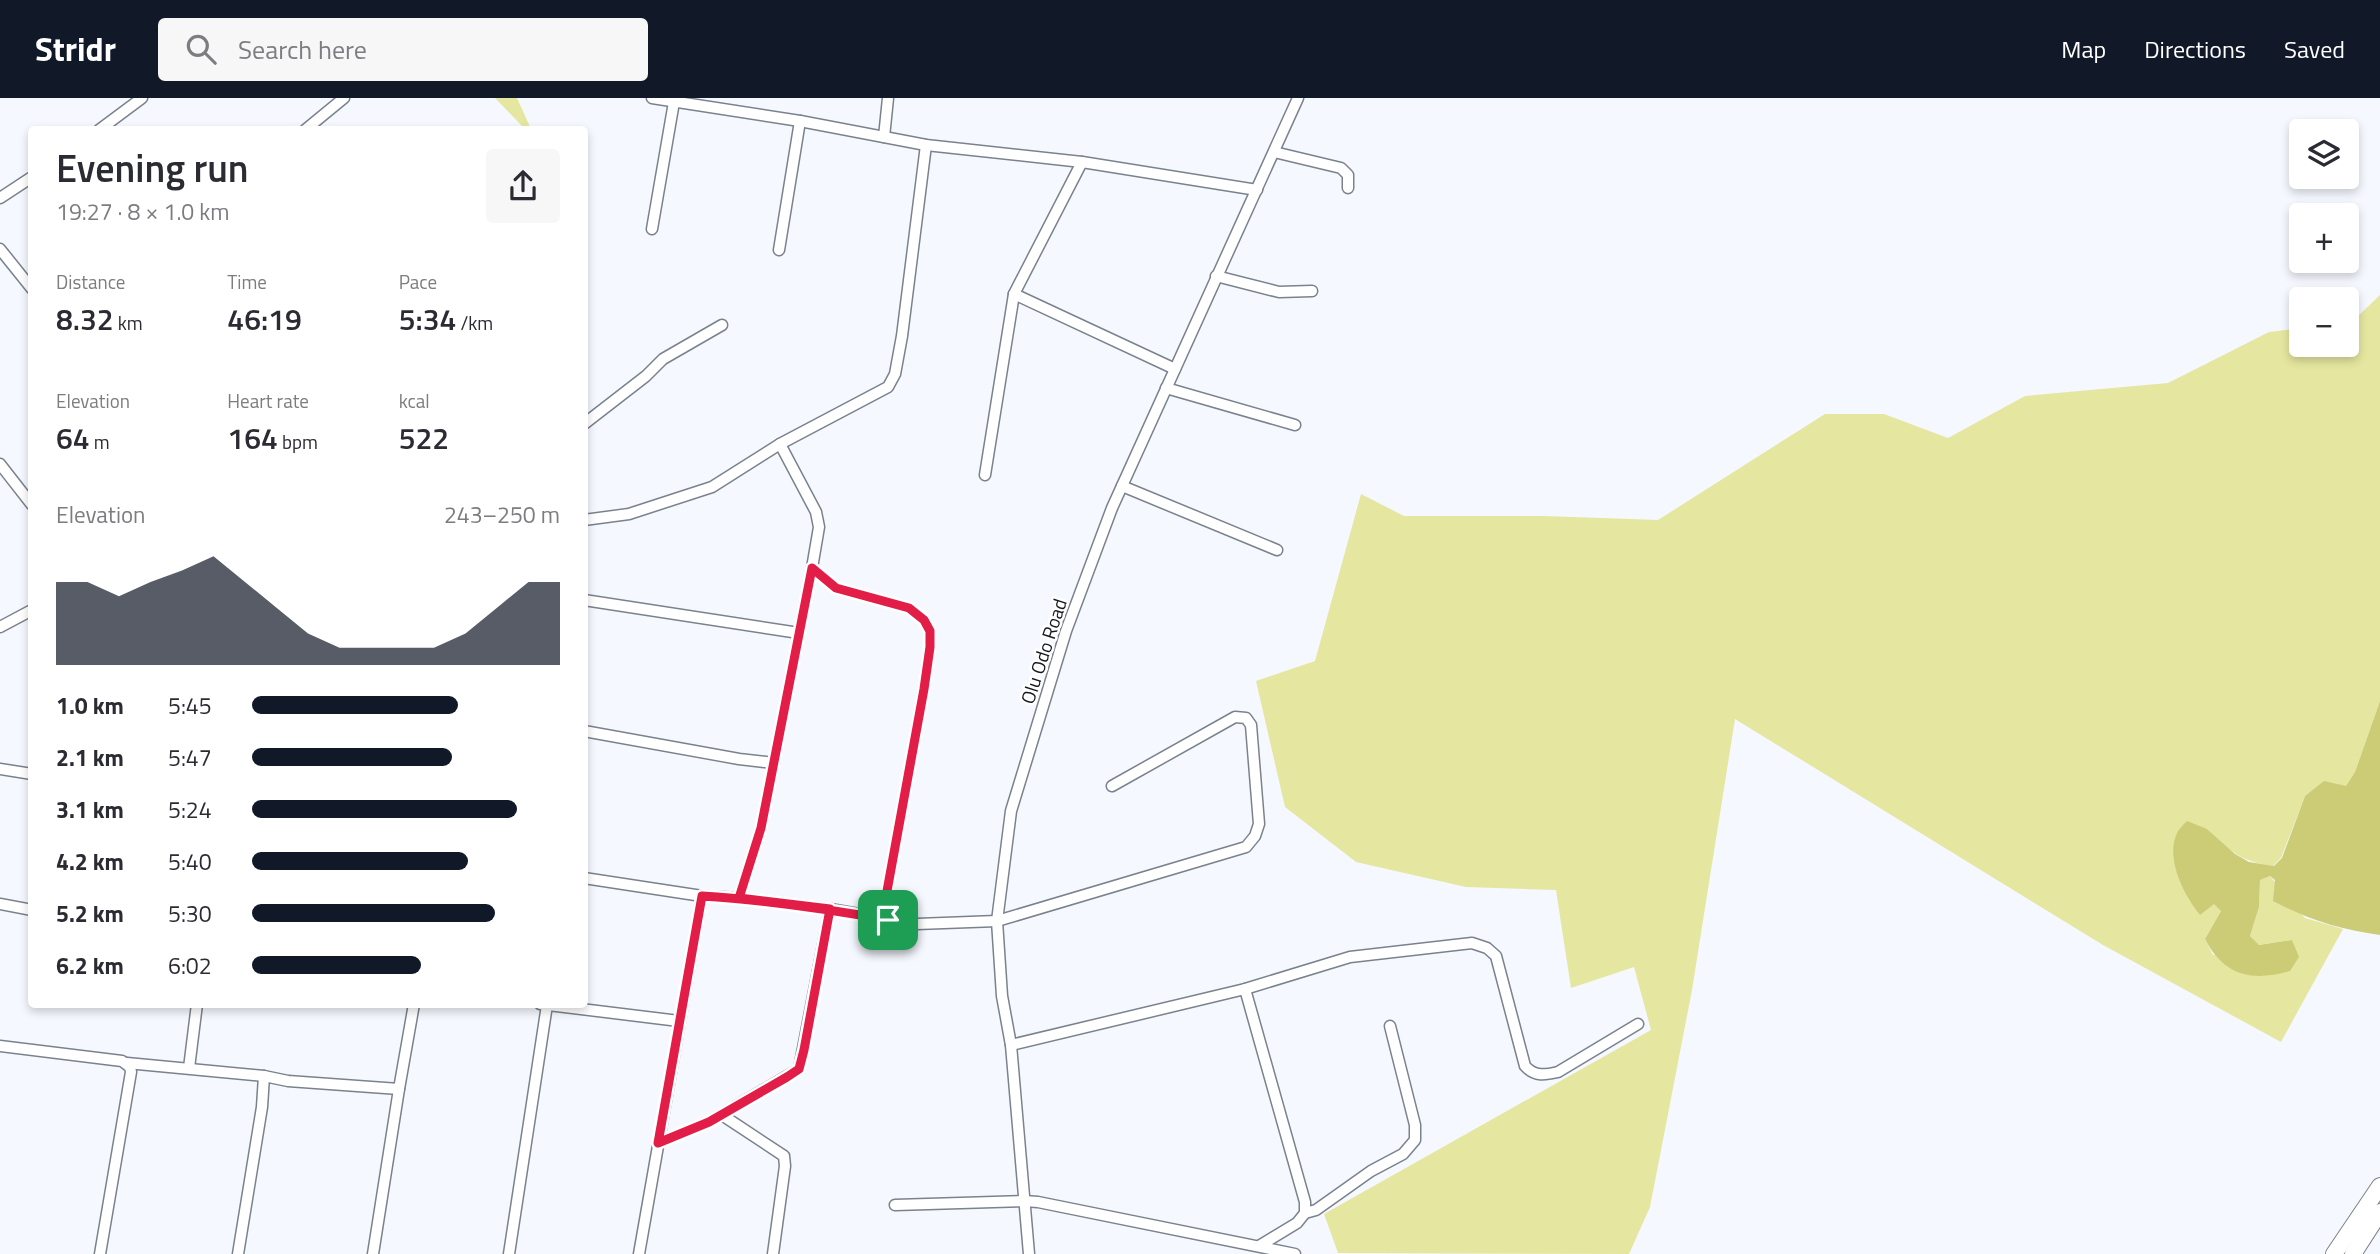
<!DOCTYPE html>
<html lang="en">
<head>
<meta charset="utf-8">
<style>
  body { margin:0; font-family:"Titillium Web",sans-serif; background:#f7f7f7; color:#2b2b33; height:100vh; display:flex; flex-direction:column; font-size:26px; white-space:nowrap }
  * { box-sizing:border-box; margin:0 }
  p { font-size:23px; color:#7c7c81 }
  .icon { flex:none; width:38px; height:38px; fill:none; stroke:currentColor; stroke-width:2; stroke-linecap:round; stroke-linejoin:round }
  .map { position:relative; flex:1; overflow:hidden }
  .sheet { position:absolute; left:28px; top:28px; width:560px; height:882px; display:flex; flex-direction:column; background:#fff; border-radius:7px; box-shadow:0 4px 10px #0003 }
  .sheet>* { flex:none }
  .buttons { position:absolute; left:2289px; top:21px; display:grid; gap:14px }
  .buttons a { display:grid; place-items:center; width:70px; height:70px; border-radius:7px; background:#fff; box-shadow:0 4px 10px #0003; font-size:35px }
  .pin { position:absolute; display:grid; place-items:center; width:60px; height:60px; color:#fff; margin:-30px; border-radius:14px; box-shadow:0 4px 10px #0006 }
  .round { display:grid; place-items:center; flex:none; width:74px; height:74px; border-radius:7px; background:#f7f7f7 }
  .head { display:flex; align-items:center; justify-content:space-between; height:119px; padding:0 28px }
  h1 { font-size:38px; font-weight:600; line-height:52px }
  .metrics { display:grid; grid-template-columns:repeat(3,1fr); gap:10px; height:119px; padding:7px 28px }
  .metrics div { display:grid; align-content:center }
  .metrics b { font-size:30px; font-weight:600 }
  .metrics small { font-size:19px; font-weight:400 }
  .metrics p { font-size:19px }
  .chart { height:196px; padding:14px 28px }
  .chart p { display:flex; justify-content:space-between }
  .chart svg { width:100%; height:126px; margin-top:7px; fill:#111827; opacity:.7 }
  ul { padding:0 28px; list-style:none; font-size:23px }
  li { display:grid; grid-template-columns:112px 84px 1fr; align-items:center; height:52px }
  li i { height:18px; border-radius:9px; background:#111827 }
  header { display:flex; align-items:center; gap:42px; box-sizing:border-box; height:98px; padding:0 35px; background:#111827; color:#fff }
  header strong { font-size:33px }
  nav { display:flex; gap:38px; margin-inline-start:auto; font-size:24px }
  .search { width:490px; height:63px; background:#f7f7f7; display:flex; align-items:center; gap:18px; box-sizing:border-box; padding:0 24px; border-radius:7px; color:#7c7c81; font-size:26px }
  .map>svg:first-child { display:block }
  .green { fill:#e5e7a0 }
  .water { fill:#cbcc75 }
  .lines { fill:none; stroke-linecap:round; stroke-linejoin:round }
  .minor-casing { stroke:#7a828d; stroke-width:13 }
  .secondary-casing { stroke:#7a828d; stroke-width:18 }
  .minor { stroke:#fff; stroke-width:10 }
  .secondary { stroke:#fff; stroke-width:16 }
  .route-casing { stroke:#fff; stroke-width:14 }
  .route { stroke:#e11d48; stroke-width:9 }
  .labels { text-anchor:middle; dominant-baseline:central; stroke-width:5; stroke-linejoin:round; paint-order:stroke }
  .street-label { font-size:19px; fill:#15181c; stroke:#fff }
</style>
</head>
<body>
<header>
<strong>Stridr</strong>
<div class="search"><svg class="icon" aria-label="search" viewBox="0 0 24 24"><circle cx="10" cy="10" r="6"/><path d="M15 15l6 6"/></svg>Search here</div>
<nav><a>Map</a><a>Directions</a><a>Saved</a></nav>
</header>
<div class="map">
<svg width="2380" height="1156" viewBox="0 0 2380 1156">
  <rect width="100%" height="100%" fill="#f5f8fe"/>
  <g class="green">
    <path d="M495,0H517L531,31H525Z"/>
    <path d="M2380,197V603L2355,674L2346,689L2305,698L2281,760L2273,768C2239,763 2232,754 2207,731L2199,817L2214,805L2221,813L2205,841L2213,857L2292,842L2258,847L2250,838L2259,809L2260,782L2270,778L2305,820L2343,831L2281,944L2103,847L1735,621L1692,892L1650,1109L1629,1156L1338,1155L1324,1116L1651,932L1634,869L1571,890L1556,792L1466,789L1356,764L1285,709L1256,583L1315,563L1361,396L1404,418H1544L1658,422L1825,316H1884L1948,340L2025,298L2168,285L2269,234L2301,230V247H2347V224L2353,223Z"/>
  </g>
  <path class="water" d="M2380,603V837C2341,832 2307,821 2273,803L2275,782L2270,778L2260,782L2259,809L2250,838L2259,847L2292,842L2299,859L2290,873C2252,884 2224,878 2205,841L2221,813L2214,806L2200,817C2184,797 2165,761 2177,735C2179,731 2184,726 2187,723L2207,731L2235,756L2249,764L2274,768L2282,760L2305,698L2324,683L2346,688L2355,674Z"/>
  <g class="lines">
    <g class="minor-casing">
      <g id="minor">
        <path d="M652,0L800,23L926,47L1082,64L1257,92"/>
        <path d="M99,32L142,0"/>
        <path d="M305,32L344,0"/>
        <path d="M884,39L888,0"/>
        <path d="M1274,54L1341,70L1348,77V90"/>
        <path d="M0,100L32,79"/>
        <path d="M652,131L674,4"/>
        <path d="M0,151L32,191"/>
        <path d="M779,152L800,23"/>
        <path d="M1216,178L1279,194L1312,193"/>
        <path d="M1014,196L1175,271"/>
        <path d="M1166,290L1295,327"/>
        <path d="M584,326L646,278L663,261L722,227"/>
        <path d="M780,346L816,414L819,429L812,470L836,490L909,510L924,522L930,533V549L924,591L887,793L888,823"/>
        <path d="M0,366L32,407"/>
        <path d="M985,377L1014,196L1082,64"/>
        <path d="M1122,388L1277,452"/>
        <path d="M584,422L629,416L712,389L780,346L888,289L895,276L902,238L926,47"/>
        <path d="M584,502L799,535"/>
        <path d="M0,529L32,512"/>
        <path d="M584,633L739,661L774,665"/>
        <path d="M0,671L32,676"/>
        <path d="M584,780L702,798L739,800L830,811L917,826L997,823L1246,749L1255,738L1259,726L1251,627L1246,620L1235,619L1112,688"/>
        <path d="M739,800L761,730L812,470"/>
        <path d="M0,806L32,812"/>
        <path d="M1245,891L1305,1104V1115L1297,1125L1259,1148"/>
        <path d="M540,906L679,923"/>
        <path d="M1011,947L1245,891L1350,859L1472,845L1487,850L1496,858L1525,968C1535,979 1545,977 1558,974L1638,926"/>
        <path d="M0,948L122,963L130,969L131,974L100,1156"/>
        <path d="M127,965L264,978"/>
        <path d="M189,970L197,906"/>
        <path d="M722,1017L784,1058L785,1068L773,1156"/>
        <path d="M658,1045L709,1024L799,971L830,811"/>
        <path d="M895,1107L1024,1103L1038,1104L1295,1156"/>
        <path d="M1305,1115L1316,1112L1371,1073L1403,1056L1415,1042V1027L1390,928"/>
        <path d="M238,1156L262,1009L264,978L288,983L399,991"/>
        <path d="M373,1156L399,991L414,906"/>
        <path d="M509,1156L547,907"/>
        <path d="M639,1156L702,798"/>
        <path d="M1029,1156L1011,947L1002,898L997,823L1011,713L1066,533L1112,410L1298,0"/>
      </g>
    </g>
    <g class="secondary-casing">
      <g id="secondary">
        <path d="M2334,1156L2380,1088"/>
        <path d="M2353,1156L2380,1114"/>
      </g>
    </g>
    <use href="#minor" class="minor"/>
    <use href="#secondary" class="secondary"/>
  </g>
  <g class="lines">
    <g class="route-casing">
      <path id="route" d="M888,822L887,793L924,591L930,549V533L924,522L909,510L836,490L812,470L761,730L739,800L830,811L804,952L799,971L787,979L709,1024L658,1045L702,798C765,802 827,811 888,822"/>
    </g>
    <use href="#route" class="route"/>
  </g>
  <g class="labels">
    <g class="street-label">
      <text transform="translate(1043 553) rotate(-72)">Olu Odo Road</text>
    </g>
  </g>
</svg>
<div class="buttons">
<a><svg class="icon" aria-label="layers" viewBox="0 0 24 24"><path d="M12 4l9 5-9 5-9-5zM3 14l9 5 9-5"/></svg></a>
<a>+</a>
<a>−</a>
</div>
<div class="pin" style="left:888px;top:822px;background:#1e9e55"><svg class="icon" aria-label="arrive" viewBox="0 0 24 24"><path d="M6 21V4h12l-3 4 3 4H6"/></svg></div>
<section class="sheet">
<div class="head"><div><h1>Evening run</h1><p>19:27 · 8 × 1.0 km</p></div><a class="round"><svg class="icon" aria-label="share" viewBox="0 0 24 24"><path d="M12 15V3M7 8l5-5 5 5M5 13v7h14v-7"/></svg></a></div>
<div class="metrics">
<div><p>Distance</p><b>8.32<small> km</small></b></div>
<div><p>Time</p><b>46:19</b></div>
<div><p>Pace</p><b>5:34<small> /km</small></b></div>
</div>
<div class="metrics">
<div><p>Elevation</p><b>64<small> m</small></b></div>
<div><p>Heart rate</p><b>164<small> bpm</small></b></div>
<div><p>kcal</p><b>522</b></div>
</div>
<div class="chart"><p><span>Elevation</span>243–250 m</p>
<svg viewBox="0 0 160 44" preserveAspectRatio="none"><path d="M0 44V15L10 15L20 20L30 15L40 11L50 6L60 15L70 24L80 33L90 38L100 38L110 38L120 38L130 33L140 24L150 15L160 15V44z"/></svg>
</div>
<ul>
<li><b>1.0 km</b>5:45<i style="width:67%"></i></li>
<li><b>2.1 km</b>5:47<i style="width:65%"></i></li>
<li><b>3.1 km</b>5:24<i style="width:86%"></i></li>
<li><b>4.2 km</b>5:40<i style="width:70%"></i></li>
<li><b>5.2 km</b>5:30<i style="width:79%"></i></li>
<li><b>6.2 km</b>6:02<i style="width:55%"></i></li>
</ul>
</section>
</div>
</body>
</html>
